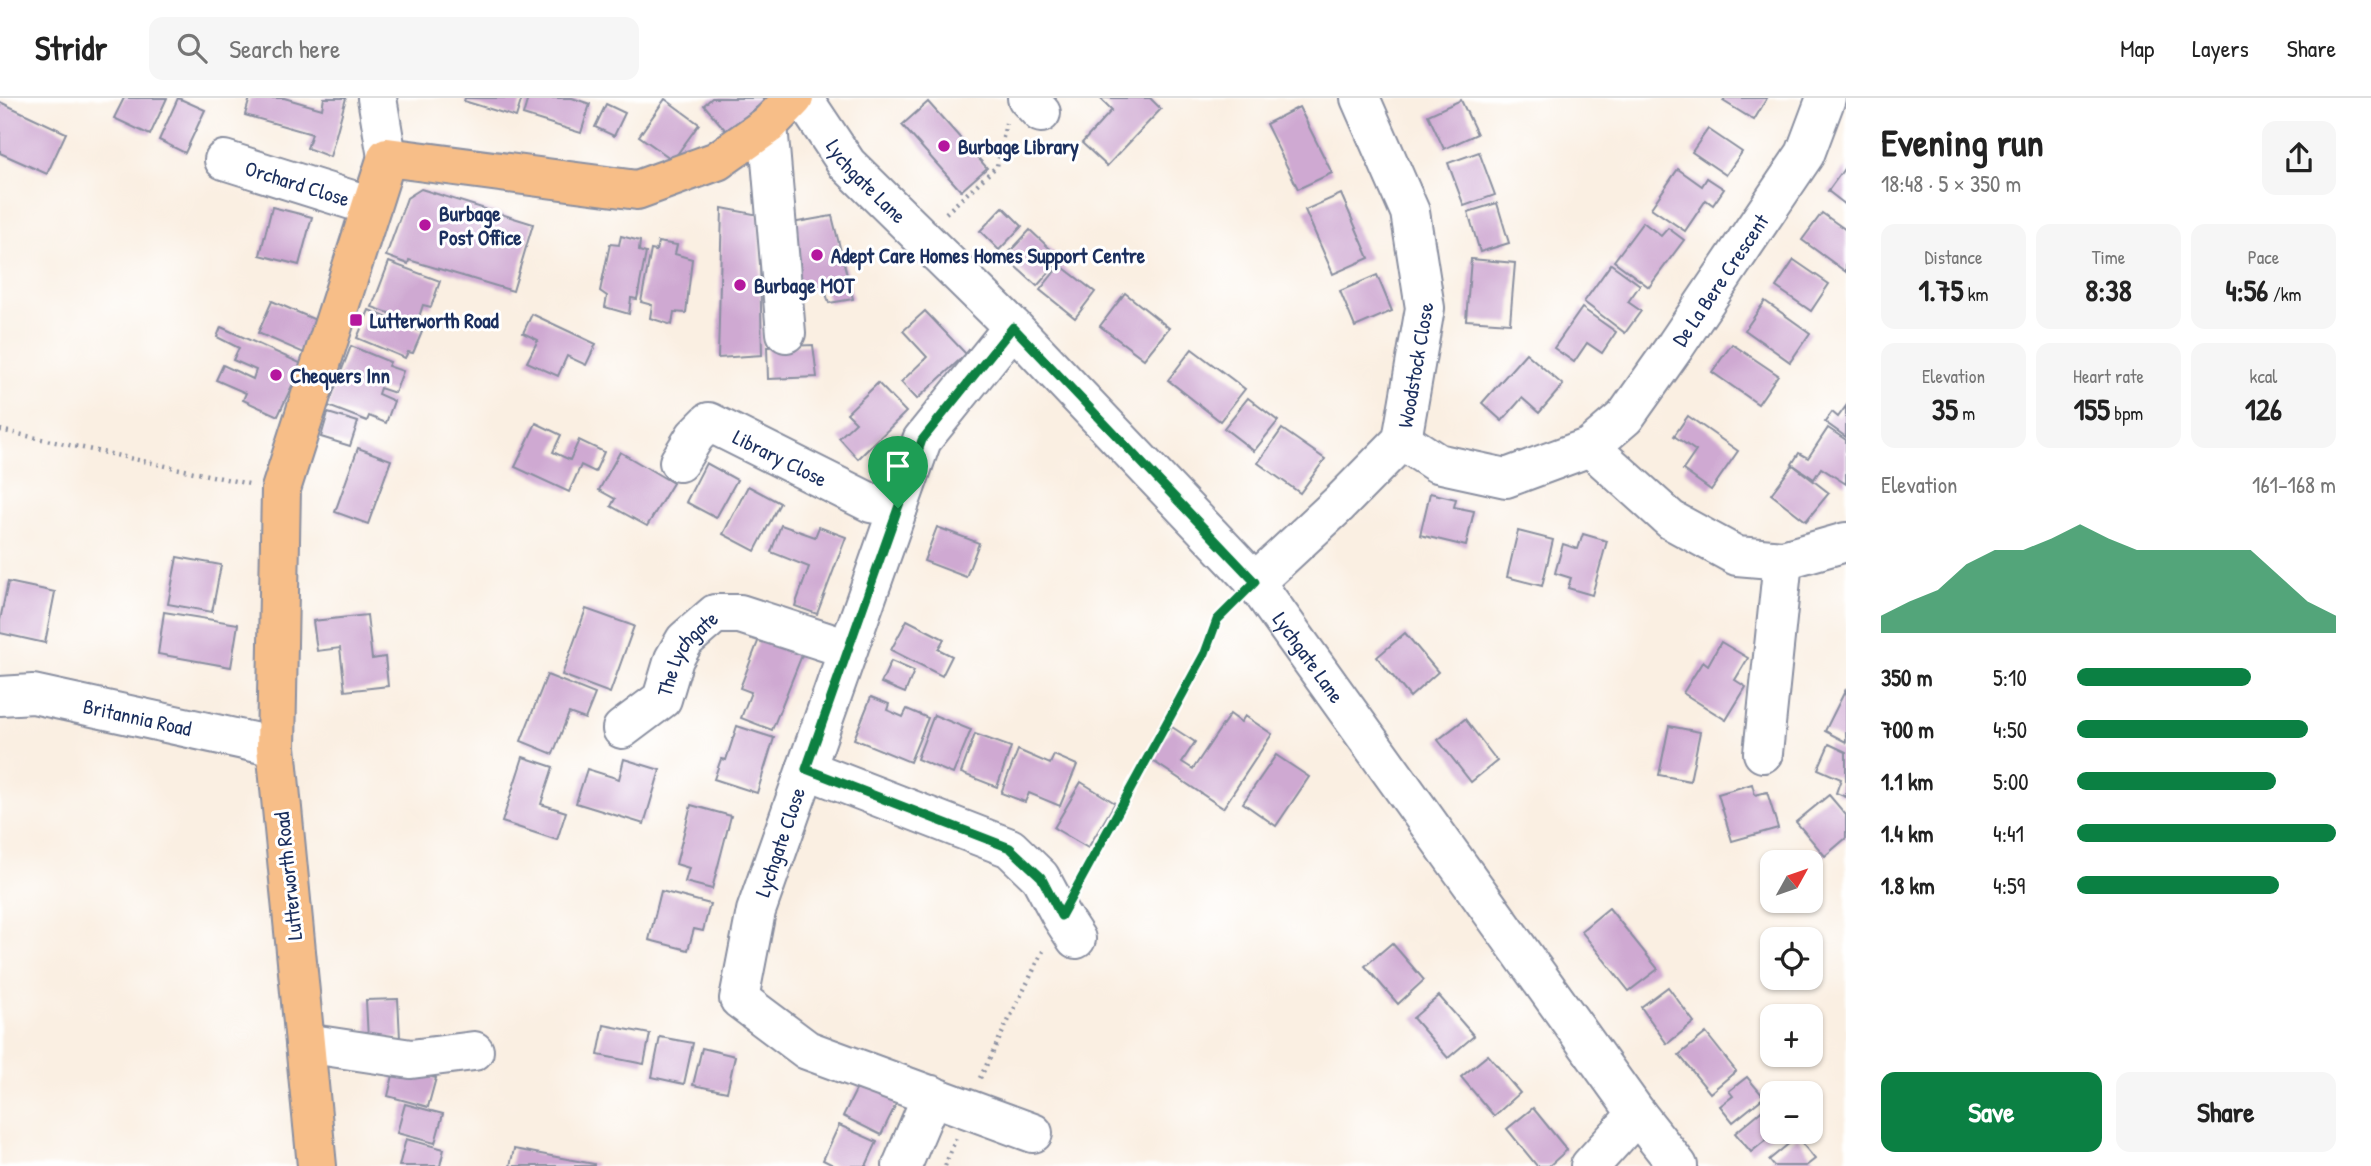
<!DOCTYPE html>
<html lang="en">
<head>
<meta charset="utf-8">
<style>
  body { margin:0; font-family:"Patrick Hand",sans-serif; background:#f6f6f6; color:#222; height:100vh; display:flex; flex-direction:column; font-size:26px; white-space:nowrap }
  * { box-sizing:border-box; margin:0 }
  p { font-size:23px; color:#767676 }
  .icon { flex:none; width:38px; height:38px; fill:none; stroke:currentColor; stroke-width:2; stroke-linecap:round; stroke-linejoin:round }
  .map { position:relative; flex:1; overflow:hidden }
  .sheet { display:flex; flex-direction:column; background:#fff; width:525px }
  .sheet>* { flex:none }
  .needle { width:46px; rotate:50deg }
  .controls { position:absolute; left:1760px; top:752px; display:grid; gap:14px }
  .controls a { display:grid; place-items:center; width:63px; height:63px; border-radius:14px; background:#fff; box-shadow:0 2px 5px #0004; font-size:35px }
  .pin { position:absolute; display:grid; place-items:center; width:60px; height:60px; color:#fff; margin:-72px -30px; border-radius:50% 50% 50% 0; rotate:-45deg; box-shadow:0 0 7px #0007 }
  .pin .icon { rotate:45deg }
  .round { display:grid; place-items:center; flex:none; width:74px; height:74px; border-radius:14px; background:#f6f6f6 }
  .summary { display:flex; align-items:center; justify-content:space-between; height:119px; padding:0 35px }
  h1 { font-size:38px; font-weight:700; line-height:52px }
  .stats { display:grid; grid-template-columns:repeat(3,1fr); gap:10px; height:119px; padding:7px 35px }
  .stats div { display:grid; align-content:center; border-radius:14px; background:#f6f6f6; text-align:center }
  .stats b { font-size:30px; font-weight:700 }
  .stats small { font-size:19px; font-weight:400 }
  .stats p { font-size:19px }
  .chart { height:196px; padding:14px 35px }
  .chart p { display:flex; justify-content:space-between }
  .chart svg { width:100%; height:126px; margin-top:7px; fill:#0b8043; opacity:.7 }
  .cta { display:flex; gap:14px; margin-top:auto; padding:14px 35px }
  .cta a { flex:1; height:80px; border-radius:14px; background:#0b8043; color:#fff; font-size:28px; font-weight:700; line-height:80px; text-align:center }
  .cta a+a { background:#f6f6f6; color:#222 }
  ul { padding:0 35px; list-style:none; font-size:23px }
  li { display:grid; grid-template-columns:112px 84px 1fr; align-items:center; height:52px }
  li i { height:18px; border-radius:9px; background:#0b8043 }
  header { display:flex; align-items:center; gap:42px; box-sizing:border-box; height:98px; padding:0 35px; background:#fff; border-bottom:2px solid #e0e0e0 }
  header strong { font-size:33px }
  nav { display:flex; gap:38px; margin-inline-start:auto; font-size:24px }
  .search { width:490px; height:63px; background:#f6f6f6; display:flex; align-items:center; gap:18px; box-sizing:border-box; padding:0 24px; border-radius:14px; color:#767676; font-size:26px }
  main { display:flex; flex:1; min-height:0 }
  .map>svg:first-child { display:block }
  .building { fill:#cfa9d2 }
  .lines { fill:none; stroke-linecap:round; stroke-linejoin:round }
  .minor-casing { stroke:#8a8fa0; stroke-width:42 }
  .major-casing { stroke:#8a8fa0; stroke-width:42 }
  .path { stroke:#8a8fa0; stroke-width:4.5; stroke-dasharray:2 5; stroke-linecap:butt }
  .minor { stroke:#fff; stroke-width:38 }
  .major { stroke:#f7be88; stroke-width:38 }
  .route-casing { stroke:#fff; stroke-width:14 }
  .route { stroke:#0b8043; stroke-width:9 }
  .poi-dot { fill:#b5179e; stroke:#fff; stroke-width:2.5 }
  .labels { text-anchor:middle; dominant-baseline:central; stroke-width:6; stroke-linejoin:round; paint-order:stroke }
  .poi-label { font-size:21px; font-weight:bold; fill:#1b2f5e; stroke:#fff; text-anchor:start }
  .street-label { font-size:21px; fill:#1b2f5e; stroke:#fff }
</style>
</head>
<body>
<header>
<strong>Stridr</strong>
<div class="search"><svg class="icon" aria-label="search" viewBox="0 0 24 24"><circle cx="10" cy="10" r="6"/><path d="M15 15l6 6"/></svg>Search here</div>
<nav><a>Map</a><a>Layers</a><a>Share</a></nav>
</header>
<main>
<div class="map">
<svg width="1846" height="1068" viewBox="0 0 1846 1068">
  <rect width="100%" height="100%" fill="#fff"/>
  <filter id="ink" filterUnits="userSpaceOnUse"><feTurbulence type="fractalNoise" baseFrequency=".0143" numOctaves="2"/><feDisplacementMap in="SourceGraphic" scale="14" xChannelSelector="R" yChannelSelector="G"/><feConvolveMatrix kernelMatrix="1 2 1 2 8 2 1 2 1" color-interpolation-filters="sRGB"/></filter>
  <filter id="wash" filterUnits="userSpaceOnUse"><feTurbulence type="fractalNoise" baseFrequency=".00686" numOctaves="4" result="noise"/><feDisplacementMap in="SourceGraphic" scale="28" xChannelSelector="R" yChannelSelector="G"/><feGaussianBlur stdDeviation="1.57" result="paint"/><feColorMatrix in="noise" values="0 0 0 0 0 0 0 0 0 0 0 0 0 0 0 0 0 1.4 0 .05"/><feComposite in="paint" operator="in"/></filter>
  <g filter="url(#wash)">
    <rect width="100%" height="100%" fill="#faefe2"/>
    <g id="blocks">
      <g class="building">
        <path d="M124,0H167L150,37L114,20Z"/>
        <path d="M178,0L205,12L185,55L159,42Z"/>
        <path d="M250,0H284L322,11L324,0H346L330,59L307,50L312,36L245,17Z"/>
        <path d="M465,0H522L516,19L464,3Z"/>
        <path d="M528,0H572L590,6L581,35L523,17Z"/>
        <path d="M712,0H768L727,34L704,7Z"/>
        <path d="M1100,0H1150L1161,11L1107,68L1082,45L1112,12Z"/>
        <path d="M1725,0H1767L1754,22L1723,3Z"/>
        <path d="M665,1L699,26L673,62L639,38Z"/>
        <path d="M1461,2L1477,36L1444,51L1428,17Z"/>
        <path d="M0,4L66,35L47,76L0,55Z"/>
        <path d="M928,4L987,70L961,93L902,27Z"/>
        <path d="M606,6L625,15L614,38L595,29Z"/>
        <path d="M1299,9L1332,75L1298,91L1266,26Z"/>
        <path d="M1708,31L1742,54L1726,77L1692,54Z"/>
        <path d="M1479,54L1495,97L1464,108L1448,65Z"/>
        <path d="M1846,68V107L1828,93Z"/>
        <path d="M1678,71L1702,88L1707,80L1724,91L1713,107L1706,102L1685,133L1651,110Z"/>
        <path d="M421,91L533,126L513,193L409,162L408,166L386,158L407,100Z"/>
        <path d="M1341,96L1369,160L1333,176L1305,112Z"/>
        <path d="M1497,105L1509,145L1480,154L1468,114Z"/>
        <path d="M272,109L312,119L299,167L260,157Z"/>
        <path d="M1003,109L1022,128L999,152L980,133Z"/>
        <path d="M722,110L759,117L762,257L718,260Z"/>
        <path d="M1822,115L1846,132V174L1802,142Z"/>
        <path d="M832,118L853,201L829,205L824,189L799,194L786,126Z"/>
        <path d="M1643,124L1661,138L1668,130L1684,142L1649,189L1614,163Z"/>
        <path d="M1030,132L1061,161L1037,188L1005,159Z"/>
        <path d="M621,138L640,143L639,153L646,155L637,201L631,200L629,216L605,209L607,198L600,193L610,146L619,147Z"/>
        <path d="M658,144L677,147L675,156L692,161L686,215L674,214L672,227L650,220L652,207L641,204L651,152L656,153Z"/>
        <path d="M1471,161L1515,165L1510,225L1466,222Z"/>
        <path d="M1794,162L1829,186L1811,213L1776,189Z"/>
        <path d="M389,164L440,183L431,209L423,207L417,225L372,209Z"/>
        <path d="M1611,166L1640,187L1628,204L1641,213L1625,235L1584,204Z"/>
        <path d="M1060,167L1095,194L1075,220L1040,192Z"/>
        <path d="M1377,177L1392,213L1355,229L1340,193Z"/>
        <path d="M1125,195L1169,230L1144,261L1100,228Z"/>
        <path d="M272,203L318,223L304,255L258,235Z"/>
        <path d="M1765,203L1810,235L1790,264L1745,232Z"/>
        <path d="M1582,210L1616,234L1602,255L1587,245L1574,264L1554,250Z"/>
        <path d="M369,212L422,234L413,255L408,254L405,260L357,240Z"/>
        <path d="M925,213L966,256L917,301L901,284L927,259L903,233Z"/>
        <path d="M532,216L596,246L586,267L567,258L558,278L527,264L538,242L523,235Z"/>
        <path d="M221,229L302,266L278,318L243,302L246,295L216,282L223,267L253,281L256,272L233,262L239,250L217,239Z"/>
        <path d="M1732,246L1778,277L1758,306L1712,274Z"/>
        <path d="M813,247L817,279L768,281L767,249Z"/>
        <path d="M351,248L390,264L388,268L403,273L395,295L380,290L378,296L394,303L386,325L369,318L367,323L328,308Z"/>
        <path d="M1192,251L1245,291L1220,323L1168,282Z"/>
        <path d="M1526,255L1563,287L1539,315L1522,300L1502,323L1482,305Z"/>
        <path d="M878,285L906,314L858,361L839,340L856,324L847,315Z"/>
        <path d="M1248,300L1278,323L1254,353L1224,330Z"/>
        <path d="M1846,308V339L1825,324L1832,314L1838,319Z"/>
        <path d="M328,315L358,324L350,348L321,339Z"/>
        <path d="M1688,318L1738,353L1711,392L1683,372L1696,353L1674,338Z"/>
        <path d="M536,325L561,337L553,354L570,362L579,342L604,354L595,374L581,367L569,394L515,369Z"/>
        <path d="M1828,330L1846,342V386L1821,370L1814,381L1792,366L1799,355L1808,360Z"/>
        <path d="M1282,331L1325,361L1300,395L1258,365Z"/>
        <path d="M358,350L391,362L368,426L335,414Z"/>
        <path d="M620,354L673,385L647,428L611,408L615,401L599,392Z"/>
        <path d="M706,365L737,382L716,420L686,404Z"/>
        <path d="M1793,367L1829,395L1806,423L1771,396Z"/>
        <path d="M748,388L780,405L755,453L723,436Z"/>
        <path d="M1430,395L1456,401L1454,409L1474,413L1466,448L1420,437Z"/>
        <path d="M781,427L815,439L819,429L846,439L817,516L795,508L809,469L771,454Z"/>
        <path d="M937,429L979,445L966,479L924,463Z"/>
        <path d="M1518,433L1553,442L1542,488L1507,479Z"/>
        <path d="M1583,436L1607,443L1592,497L1568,490L1571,480L1555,475L1563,446L1578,451Z"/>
        <path d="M177,459L221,467L212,514L168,506Z"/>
        <path d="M8,484L55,494L45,545L0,535V522Z"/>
        <path d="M586,511L634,528L610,595L562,577Z"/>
        <path d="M164,514L238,526L231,569L158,556Z"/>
        <path d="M367,517L372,561L385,559L388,588L345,593L340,550L317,553L313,523Z"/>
        <path d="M907,522L944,541L938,551L952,558L942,578L891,552Z"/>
        <path d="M1405,535L1438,574L1410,599L1377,559Z"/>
        <path d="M761,536L804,552L772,632L741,620L751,594L740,590Z"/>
        <path d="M1721,544L1748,560L1735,582L1746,589L1726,622L1683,595L1703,563L1708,567Z"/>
        <path d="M891,563L914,573L905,595L881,585Z"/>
        <path d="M547,577L595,596L585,621L569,615L553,656L521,643Z"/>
        <path d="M1846,591V644L1825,633Z"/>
        <path d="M871,599L889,606L887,612L903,619L907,611L928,620L910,664L854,641Z"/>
        <path d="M1230,616L1241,624L1245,618L1272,636L1223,710L1150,661L1172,629L1195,644L1182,664L1193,671Z"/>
        <path d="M934,617L971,632L953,676L917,661Z"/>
        <path d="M1465,621L1497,663L1471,684L1438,642Z"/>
        <path d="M737,628L774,640L757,695L714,681L721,661L726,662Z"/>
        <path d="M1669,628L1700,634L1690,683L1659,677Z"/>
        <path d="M975,636L1011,649L997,689L961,675Z"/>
        <path d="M1829,646L1846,654V699L1836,695L1841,681L1818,671Z"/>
        <path d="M1018,652L1050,666L1054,657L1077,667L1060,708L1029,695L1025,704L1001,695Z"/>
        <path d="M1276,657L1309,679L1276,728L1243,705Z"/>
        <path d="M523,659L553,669L541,706L566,714L557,742L502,724Z"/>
        <path d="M624,661L660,672L644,726L576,705L587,671L619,681Z"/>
        <path d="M1081,684L1115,705L1088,750L1054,730Z"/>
        <path d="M1752,686L1755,697L1767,694L1778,730L1732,743L1718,696Z"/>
        <path d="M1829,697L1846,717V740L1825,758L1796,724Z"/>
        <path d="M691,707L731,718L712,791L685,784L689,770L676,766Z"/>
        <path d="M661,793L710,806L703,833L694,831L688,852L649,842Z"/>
        <path d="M1609,810L1658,871L1629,893L1581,833Z"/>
        <path d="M1392,845L1424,882L1398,906L1365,868Z"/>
        <path d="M1668,889L1694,924L1667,946L1641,909Z"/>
        <path d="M1439,898L1474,938L1448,960L1413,920Z"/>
        <path d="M398,901L400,940L368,941L366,902Z"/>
        <path d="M604,927L650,936L644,966L598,957Z"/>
        <path d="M1706,935L1736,973L1710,995L1679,957Z"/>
        <path d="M660,939L693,945L684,986L652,979Z"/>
        <path d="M702,950L735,958L727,994L693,987Z"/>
        <path d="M1488,957L1520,995L1494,1018L1461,979Z"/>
        <path d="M395,969L436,980L428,1009L388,998Z"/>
        <path d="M1747,979L1764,999L1733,1024L1720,1008L1733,998L1729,993Z"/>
        <path d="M861,982L899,1000L881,1037L843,1018Z"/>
        <path d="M405,1006L443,1016L435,1045L397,1035Z"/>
        <path d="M1533,1010L1567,1052L1549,1068H1537L1507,1031Z"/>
        <path d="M1765,1010L1773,1020V1034H1776L1751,1054L1735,1035Z"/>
        <path d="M839,1027L877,1044L866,1068H835L823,1062Z"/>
        <path d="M1797,1039L1815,1061L1806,1068H1774L1769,1062Z"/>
        <path d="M406,1041L444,1051L440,1068H399Z"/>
        <path d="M514,1051L594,1066V1068H510Z"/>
      </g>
    </g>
  </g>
  <g filter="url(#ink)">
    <use href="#blocks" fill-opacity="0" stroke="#8a8fa0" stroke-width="2"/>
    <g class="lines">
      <g class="minor-casing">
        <g id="minor">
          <path d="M377,0L387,59"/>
          <path id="s1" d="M803,0L847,66L1013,229L1255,484L1637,1016L1678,1068"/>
          <path d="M1027,0L1041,15"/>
          <path d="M768,27L786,235"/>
          <path id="s2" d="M224,62L371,108"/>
          <path d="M1013,229L922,342L756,813L739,901L807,952L1033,1035"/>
          <path id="s3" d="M1402,342L1437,365L1506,380L1590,349L1625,319L1676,247L1805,56L1826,0"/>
          <path d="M1590,349L1671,422L1737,458L1783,462L1846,444"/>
          <path id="s4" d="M679,364L695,338L709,324L871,405L898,410"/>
          <path id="s5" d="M1255,484L1339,406L1402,342L1425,210L1410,114L1360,0"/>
          <path id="s6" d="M0,598L33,596L276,649"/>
          <path id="s7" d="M622,631L662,601L674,561L685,542L715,516H740L848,551"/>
          <path d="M1763,655L1783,462"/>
          <path d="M806,671L1010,750L1040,779L1061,818L1076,841"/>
          <path d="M305,945L411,961L474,953"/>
          <path d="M902,1068L932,997"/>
          <path d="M1590,1068L1637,1016"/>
        </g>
      </g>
      <g class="major-casing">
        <path id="major" d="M317,1068L276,649L281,391L387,59L637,92L717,63L768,27L794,0"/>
      </g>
      <g class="path">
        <path d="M946,115L997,68L1006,25"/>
        <path d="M0,332L249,386"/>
        <path d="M1080,783L1205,555L1217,522L1232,507"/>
        <path d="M980,980L1043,853"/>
        <path d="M945,1068L956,1040"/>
      </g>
      <use href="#minor" class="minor"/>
      <use href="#major" class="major"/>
    </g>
  </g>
  <g class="lines" filter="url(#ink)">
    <g class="route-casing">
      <path id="route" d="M1013,229L1255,484L1217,522L1205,555L1061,818L1041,779L1010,750L806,671L922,342Z"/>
    </g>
    <use href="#route" class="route"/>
  </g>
  <g class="poi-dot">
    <circle cx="944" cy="48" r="7"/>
    <circle cx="425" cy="127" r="7"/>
    <circle cx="817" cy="157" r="7"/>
    <circle cx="740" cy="187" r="7"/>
    <rect x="349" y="215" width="14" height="14" rx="3.5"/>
    <circle cx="276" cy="277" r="7"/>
  </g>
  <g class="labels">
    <g class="poi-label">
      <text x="958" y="48">Burbage Library</text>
      <text x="439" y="115">Burbage<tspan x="439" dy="24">Post Office</tspan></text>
      <text x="831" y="157">Adept Care Homes Homes Support Centre</text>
      <text x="754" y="187">Burbage MOT</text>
      <text x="370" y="222">Lutterworth Road</text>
      <text x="290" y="277">Chequers Inn</text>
    </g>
    <g class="street-label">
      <text stroke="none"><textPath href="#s1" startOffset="105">Lychgate Lane</textPath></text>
      <text stroke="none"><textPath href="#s2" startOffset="77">Orchard Close</textPath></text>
      <text stroke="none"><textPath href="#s3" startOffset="415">De La Bere Crescent</textPath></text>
      <text stroke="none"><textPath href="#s5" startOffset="280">Woodstock Close</textPath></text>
      <text stroke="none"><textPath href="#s4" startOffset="130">Library Close</textPath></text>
      <text stroke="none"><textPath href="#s1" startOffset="756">Lychgate Lane</textPath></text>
      <text stroke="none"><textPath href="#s7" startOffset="103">The Lychgate</textPath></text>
      <text stroke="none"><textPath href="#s6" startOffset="140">Britannia Road</textPath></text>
      <text transform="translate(780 744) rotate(-71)">Lychgate Close</text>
      <text transform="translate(288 778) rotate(-96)">Lutterworth Road</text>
    </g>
  </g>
</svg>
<div class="controls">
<a><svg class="needle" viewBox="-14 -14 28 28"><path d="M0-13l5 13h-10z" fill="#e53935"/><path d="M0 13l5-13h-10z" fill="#767676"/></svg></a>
<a><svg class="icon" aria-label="locate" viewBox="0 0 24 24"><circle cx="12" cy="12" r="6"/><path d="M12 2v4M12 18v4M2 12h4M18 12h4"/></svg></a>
<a>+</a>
<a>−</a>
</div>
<div class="pin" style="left:898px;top:410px;background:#1e9e55"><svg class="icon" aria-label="arrive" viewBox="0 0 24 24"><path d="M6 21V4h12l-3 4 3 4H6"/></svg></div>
</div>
<section class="sheet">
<div class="summary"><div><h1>Evening run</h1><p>18:48 · 5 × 350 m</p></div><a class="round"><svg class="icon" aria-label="share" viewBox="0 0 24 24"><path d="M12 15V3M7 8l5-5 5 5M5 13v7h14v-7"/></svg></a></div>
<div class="stats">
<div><p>Distance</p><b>1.75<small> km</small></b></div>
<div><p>Time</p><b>8:38</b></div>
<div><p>Pace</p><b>4:56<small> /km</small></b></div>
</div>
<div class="stats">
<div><p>Elevation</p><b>35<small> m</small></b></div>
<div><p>Heart rate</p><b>155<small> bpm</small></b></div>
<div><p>kcal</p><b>126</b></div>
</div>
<div class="chart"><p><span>Elevation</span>161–168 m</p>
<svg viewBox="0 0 160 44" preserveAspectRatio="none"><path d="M0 44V38L10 33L20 29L30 20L40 15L50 15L60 11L70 6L80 11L90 15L100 15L110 15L120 15L130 15L140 24L150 33L160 38V44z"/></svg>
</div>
<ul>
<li><b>350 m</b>5:10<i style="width:67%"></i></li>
<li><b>700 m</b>4:50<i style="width:89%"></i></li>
<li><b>1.1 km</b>5:00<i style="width:77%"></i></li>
<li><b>1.4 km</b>4:41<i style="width:100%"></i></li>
<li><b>1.8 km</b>4:59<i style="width:78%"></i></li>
</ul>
<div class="cta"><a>Save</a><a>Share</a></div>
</section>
</main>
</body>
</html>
